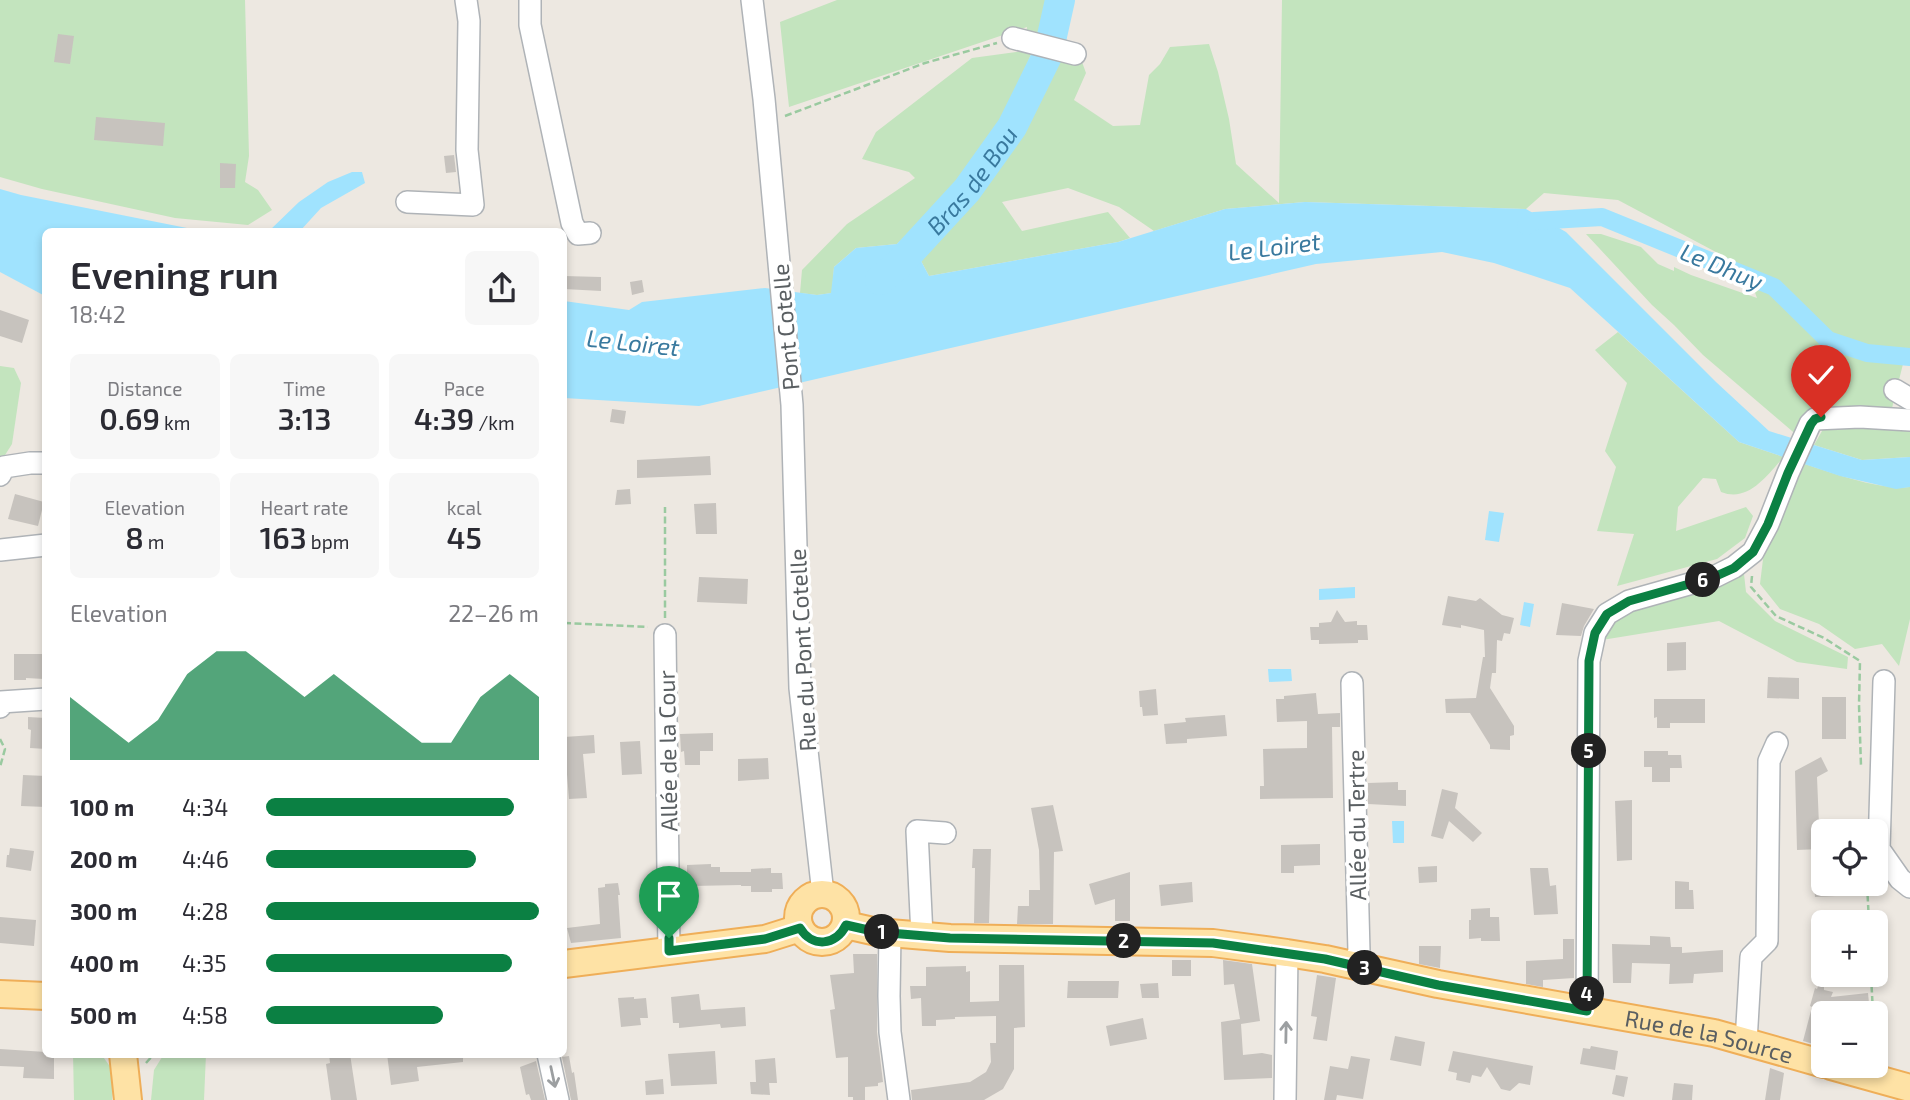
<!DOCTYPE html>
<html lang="en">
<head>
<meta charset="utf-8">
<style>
  body { margin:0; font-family:"Exo 2",sans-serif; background:#f7f7f7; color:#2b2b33; height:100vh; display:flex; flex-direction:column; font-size:26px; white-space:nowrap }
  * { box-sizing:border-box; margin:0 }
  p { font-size:23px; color:#7c7c81 }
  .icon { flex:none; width:38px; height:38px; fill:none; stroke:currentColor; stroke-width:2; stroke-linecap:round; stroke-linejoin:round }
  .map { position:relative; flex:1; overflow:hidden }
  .drawer { position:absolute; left:42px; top:228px; width:525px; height:830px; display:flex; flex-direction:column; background:#fff; border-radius:10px; box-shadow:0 4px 10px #0003 }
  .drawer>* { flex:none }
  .fabs { position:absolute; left:1811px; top:819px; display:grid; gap:14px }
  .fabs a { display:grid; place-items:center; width:77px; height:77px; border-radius:10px; background:#fff; box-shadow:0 4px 10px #0003; font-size:35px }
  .pin { position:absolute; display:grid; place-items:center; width:60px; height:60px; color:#fff; margin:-72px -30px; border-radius:50% 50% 50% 0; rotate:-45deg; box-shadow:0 0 7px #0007 }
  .pin .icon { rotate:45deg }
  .km { position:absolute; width:35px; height:35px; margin:-18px; border-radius:50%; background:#222; color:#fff; font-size:19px; line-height:35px; text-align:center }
  .round { display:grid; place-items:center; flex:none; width:74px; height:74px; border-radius:10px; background:#f7f7f7 }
  .head { display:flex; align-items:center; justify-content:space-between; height:119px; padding:0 28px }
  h1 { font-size:38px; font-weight:600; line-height:52px }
  .figures { display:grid; grid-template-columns:repeat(3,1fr); gap:10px; height:119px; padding:7px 28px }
  .figures div { display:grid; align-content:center; border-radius:10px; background:#f7f7f7; text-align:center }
  .figures b { font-size:30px; font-weight:600 }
  .figures small { font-size:19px; font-weight:400 }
  .figures p { font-size:19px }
  .chart { height:196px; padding:14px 28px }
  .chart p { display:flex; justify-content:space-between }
  .chart svg { width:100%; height:126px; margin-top:7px; fill:#0b8043; opacity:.7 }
  ul { padding:0 28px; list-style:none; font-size:23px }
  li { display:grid; grid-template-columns:112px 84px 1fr; align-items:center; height:52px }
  li i { height:18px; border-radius:9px; background:#0b8043 }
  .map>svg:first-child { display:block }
  .green { fill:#c3e4be }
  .water { fill:#a0e3fe }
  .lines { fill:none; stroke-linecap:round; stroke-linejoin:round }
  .canal { stroke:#a0e3fe; stroke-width:18 }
  .river { stroke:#a0e3fe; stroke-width:30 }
  .building { fill:#c7c3be }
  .minor-casing { stroke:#afb3b7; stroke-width:24 }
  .major-casing { stroke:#efae58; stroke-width:30 }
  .path { stroke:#9acaa0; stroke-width:2.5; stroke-dasharray:7 3.5; stroke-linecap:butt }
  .minor { stroke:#fff; stroke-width:21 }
  .major { stroke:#fee2a5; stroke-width:26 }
  .oneway { stroke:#9c9fa1 }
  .route-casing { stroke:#fff; stroke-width:14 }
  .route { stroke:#0b8043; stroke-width:9 }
  .labels { text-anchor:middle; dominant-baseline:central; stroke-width:7; stroke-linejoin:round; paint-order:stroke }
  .street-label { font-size:23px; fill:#5a5f62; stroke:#fff }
  .water-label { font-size:24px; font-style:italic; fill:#39799e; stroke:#fff }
</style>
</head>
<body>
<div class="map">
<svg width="1910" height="1100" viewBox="0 0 1910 1100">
  <rect width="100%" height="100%" fill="#ede8e1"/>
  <g class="green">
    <path d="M0,0H245L249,156L245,182L258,190L272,210L248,225L175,218L42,189L0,177Z"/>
    <path d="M837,0H1047L1043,27L995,137L924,220L897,244L856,248L834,267L832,293L817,295L800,293L802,270L847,224L915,178L909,172L862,159L876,132L972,58L1024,51L1027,27L789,107L780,22Z"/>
    <path d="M1282,0H1910V349L1907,348L1891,412L1811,410L1799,437L1703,355L1674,325L1652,305L1586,234H1601L1641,247L1658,264L1674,271V267L1691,275L1757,298L1746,268L1618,200L1544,193L1526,209L1305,202L1225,209L1154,231L1119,207L1068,188L1002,202L1022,231L1108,212L1130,238L1118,242L929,276L919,257L982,190L1060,60L1082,62L1086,73L1074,100L1113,126L1140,125L1149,75L1160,64L1170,47L1209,44L1218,72L1229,119L1236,164L1279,203Z"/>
    <path d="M1618,332L1739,442L1784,457C1767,475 1749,503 1721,492L1716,479L1703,478L1678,507L1676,531L1746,507L1753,516L1745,538L1717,559L1617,586L1634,534L1597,531L1616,467L1605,451L1627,383L1595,350Z"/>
    <path d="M0,366L14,368L21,383L12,444L0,463Z"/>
    <path d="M1826,424L1910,428V457L1862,460L1814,445Z"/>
    <path d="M1805,464C1835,474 1879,490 1910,487V619L1899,666L1882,644L1855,649L1819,624L1780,609L1760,584L1764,551Z"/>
    <path d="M1744,574L1746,592L1775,621L1848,657L1847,669L1797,662L1719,621L1602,640L1618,614Z"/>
    <path d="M73,1054H101L114,1072L112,1100H74Z"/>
    <path d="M164,1054H206L204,1100H151L154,1070Z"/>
  </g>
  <g class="water">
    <path d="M352,172H362L365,183L321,208L300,231H269L299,202L328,182Z"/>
    <path d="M0,189L21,195L202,231H46L45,296L0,272Z"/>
    <path d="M1305,202L1526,209L1566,232L1716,382L1769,431L1862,460L1910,457V487L1896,489L1840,476L1739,442L1570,288L1494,263L1442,252L1316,264L699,406L564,398V301L629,310L642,302L765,288L817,295L831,293L834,267L856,248L897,244L919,257L929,276L1118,242L1225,209Z"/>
    <path d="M1489,511L1504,513L1499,542L1485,540Z"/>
    <path d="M1355,587V598L1319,600V589Z"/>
    <path d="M1524,602L1534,604L1530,627L1520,625Z"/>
    <path d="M1268,669H1291L1292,681L1269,682Z"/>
    <path d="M1392,821H1404V843H1393Z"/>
  </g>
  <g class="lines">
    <path class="canal" d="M1526,226L1534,221L1602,217L1774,287L1828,340L1867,353L1910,357"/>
    <path class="river" id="s1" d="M880,280L898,265L967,190L1012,127L1048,54L1060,0"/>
  </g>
  <g class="building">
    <path d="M58,34L74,36L70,64L54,62Z"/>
    <path d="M96,117L165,123L163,146L94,140Z"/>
    <path d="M454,155L456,172L446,173L444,156Z"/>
    <path d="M220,163L236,164L235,188H220Z"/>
    <path d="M564,276L601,277V291L564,289Z"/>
    <path d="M642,280L644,292L632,295L630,282Z"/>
    <path d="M0,310L29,320L22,343L0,336Z"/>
    <path d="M612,409L626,411L624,424L610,422Z"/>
    <path d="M710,456L711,475L637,478V460Z"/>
    <path d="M630,489L631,504L615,505L617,490Z"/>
    <path d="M15,494L44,502L38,526L8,519Z"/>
    <path d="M716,503L717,534H696L694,504Z"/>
    <path d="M699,577L748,579L747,604L697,602Z"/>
    <path d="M1448,596L1476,601L1480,598L1502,615L1514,618L1510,634L1504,633L1502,641L1497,640L1496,673H1492L1490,688L1514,726V735L1510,736V750L1490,749V745L1470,713H1446L1445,699L1476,698L1483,657H1485L1484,630L1461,625V628L1442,625Z"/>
    <path d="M1562,603L1594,609L1584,626L1581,636L1556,635Z"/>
    <path d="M1337,610L1345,622L1357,621V625H1367L1368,640H1358V643L1319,644V640H1311L1310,627H1319V623L1331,622Z"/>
    <path d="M1686,642V670L1667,671V643Z"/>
    <path d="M14,654H45L44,679L26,678V680H14Z"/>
    <path d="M1768,677L1799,678V699L1767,698Z"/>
    <path d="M1156,689L1158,715L1143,716L1142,707H1140L1139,691Z"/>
    <path d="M1316,693L1318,714L1340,713V727H1332L1333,798L1260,799V786H1264L1263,749L1307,748V721L1277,722L1276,699H1284V696Z"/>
    <rect x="1822" y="697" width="24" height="42"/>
    <path d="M1654,699H1705V723H1670V728H1657V717L1654,718Z"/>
    <path d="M1225,715L1227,736L1187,739V743L1166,744L1164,724L1186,722L1185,718Z"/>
    <path d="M28,717L46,718V749L30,748L31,730L28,729Z"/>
    <path d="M713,733V751H700V765H685L684,751L681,752L680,734Z"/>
    <path d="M594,735L595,753L583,754L587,798L569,799L564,737Z"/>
    <path d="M640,741L642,774L622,775L620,742Z"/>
    <path d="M1644,751H1668V755H1681L1682,768H1670V782H1652V767H1644Z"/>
    <path d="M1821,757L1828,771L1817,777L1820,849L1797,850L1795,771Z"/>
    <path d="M768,758L769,779L738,781V759Z"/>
    <path d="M23,775L46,776V807L21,806Z"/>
    <path d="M1398,782V790H1406V806L1368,804V783Z"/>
    <path d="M1442,789L1458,793L1455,808L1482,833L1473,842L1449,821L1443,839L1431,836Z"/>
    <path d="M1632,800V860L1617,861L1615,801Z"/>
    <path d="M1053,805L1063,851L1054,852L1053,924H1017L1018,906H1029V890H1040L1039,850L1031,808Z"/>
    <path d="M1320,844V865L1294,866V873H1281V845Z"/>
    <path d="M10,848L34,851L31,871L6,867L7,855H9Z"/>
    <path d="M973,849H991L989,923H974L975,868H972Z"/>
    <path d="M711,864V867H720V872H751V869L771,868V873H782L783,889H772V892H751V886H741V885L692,886L691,879H687V865Z"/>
    <path d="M1437,866V882L1419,883L1418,867Z"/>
    <path d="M1530,868H1548L1550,886L1556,885L1558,914L1534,915Z"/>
    <path d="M1130,872V921H1115V899L1095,905L1089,884Z"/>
    <path d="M1675,881L1689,882V890H1693L1694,909H1675Z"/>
    <path d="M1192,882L1193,902L1161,906L1159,885Z"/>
    <path d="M618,883L620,895H618L621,938L571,943L567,928L600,924L598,888L605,887V884Z"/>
    <path d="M1814,884H1835L1836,896L1815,897Z"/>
    <path d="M1490,908V917H1499L1500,941H1481V938L1469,939V920H1471V909Z"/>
    <path d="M0,917L36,920L34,946L0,943Z"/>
    <path d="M1650,936L1670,937L1671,947H1682V953L1723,950V972L1694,974L1693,983L1669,984L1670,964L1632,963L1631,983H1613L1612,944L1650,945Z"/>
    <path d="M1563,939H1574V978L1543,980V987L1526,984V961L1563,959Z"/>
    <path d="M1419,946H1441L1440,968L1419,964Z"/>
    <path d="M853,954H877V1032L883,1082L878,1083V1086L865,1087V1100H853V1097H848V1057L836,1058L830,1010L835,1009L830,975L854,973Z"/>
    <rect x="1172" y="960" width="19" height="16"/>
    <path d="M1223,960L1252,964L1260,1021L1241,1024L1243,1055L1262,1053L1272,1055V1078L1224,1080L1221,1022L1240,1019L1234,984L1224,985Z"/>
    <path d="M999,965H1024L1025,1027L1014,1028V1069L1003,1089L984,1100H912L911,1090L970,1082L986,1072L991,1062L990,1043H996V1016L955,1017V1019L936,1020V1026H922L921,998L911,999L910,986H926V967L966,966V972L970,971V1002L999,1001Z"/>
    <path d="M1317,975L1336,978L1327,1041L1313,1039L1317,1017L1311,1016Z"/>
    <path d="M1068,981H1119L1118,998H1067Z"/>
    <path d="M1820,981H1824V990L1833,992L1831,997L1868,993L1870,1013H1824V1047L1803,1041L1812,1007L1810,1006L1815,988L1817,989Z"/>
    <path d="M1158,983L1159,998H1142L1140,984Z"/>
    <path d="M699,994L701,1010L745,1007L746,1026L721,1028L720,1024L679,1028V1023H673L671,997Z"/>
    <path d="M634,997V999L646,998L648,1018H640L641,1025L621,1027L618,998Z"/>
    <path d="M1143,1018L1147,1039L1110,1046L1106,1026Z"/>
    <path d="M1395,1036L1425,1042L1421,1066L1390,1060Z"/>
    <path d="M1591,1046L1618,1051L1615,1070L1580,1064L1583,1048L1590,1049Z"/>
    <path d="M0,1049L46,1052V1057L54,1058V1079L23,1078L24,1067L0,1066Z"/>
    <path d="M715,1051L717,1084L671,1086L668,1054Z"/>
    <path d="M1453,1051L1533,1066L1530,1085L1519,1083L1510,1091L1501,1089L1487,1067L1481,1077L1472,1075L1470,1083L1456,1080L1457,1073L1448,1071Z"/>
    <path d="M329,1054H350L357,1100H331L326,1064L330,1063Z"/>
    <path d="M387,1054H463V1062L417,1067L419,1081L391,1085Z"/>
    <path d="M569,1056L572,1073L574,1072L578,1100H571L562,1057Z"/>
    <path d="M1351,1056L1370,1059L1363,1099L1337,1095L1336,1100H1324L1330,1066L1348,1069Z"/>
    <path d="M775,1058L777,1083H769L770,1095L751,1094L750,1082H756L755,1060Z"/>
    <path d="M536,1061L545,1100H531L529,1094L526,1095L520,1067Z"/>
    <path d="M1770,1068L1784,1073L1780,1100H1765Z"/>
    <path d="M1616,1075L1628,1077L1624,1097L1612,1094Z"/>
    <path d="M663,1079L664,1094L646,1095L645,1081Z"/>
    <path d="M1674,1083L1693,1085L1692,1100H1672Z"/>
  </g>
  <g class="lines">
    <g class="minor-casing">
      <g id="minor">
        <path d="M530,0V25L572,223L578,234L590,233"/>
        <path d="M752,0L764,99L792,405L800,688L823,894"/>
        <path d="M1013,38L1075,54"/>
        <path d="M407,202L473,205L467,150L469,21L466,0"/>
        <path d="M1895,390L1910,399"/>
        <path d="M0,475L4,467L30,463H46"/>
        <path d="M0,550L46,545"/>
        <path d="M665,635L669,951"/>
        <path d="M1884,681L1879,849L1900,879L1910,887"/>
        <path d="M0,707L1,702L46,699"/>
        <path d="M890,933L889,996L890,1032L899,1100"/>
        <path d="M922,936L917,831L945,833"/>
        <path d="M1352,965L1359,952L1352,683"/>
        <path d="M1587,1011L1589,661L1595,633L1607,614L1629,601L1714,577L1734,567L1753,552L1768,524L1788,473L1810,424L1815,419L1860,417L1910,420"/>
        <path d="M1746,1042L1751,957L1767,941L1769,761L1777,743"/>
        <path d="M548,1054L558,1100"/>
        <path d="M1285,1100L1287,953"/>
      </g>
    </g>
    <g class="major-casing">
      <g id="major">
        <circle cx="822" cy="918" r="24"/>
        <path id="s2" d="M846,925L877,932L950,938L1213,943L1287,953L1325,959L1438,984L1714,1033L1824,1064"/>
        <path d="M564,964L765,939L800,928"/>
        <path d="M0,994L46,996"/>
        <path d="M123,1054L128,1100"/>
        <path d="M1831,1066L1910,1088"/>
      </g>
    </g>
    <g class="path">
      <path d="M785,116L925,63L997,43"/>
      <path d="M1752,576L1751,587L1776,616L1824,638L1860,661L1859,705L1861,766"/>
      <path d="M665,618V507"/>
      <path d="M564,623L648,627"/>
      <path d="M0,739L5,749L0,767"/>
      <path d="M1867,884L1869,922"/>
      <path d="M842,890L847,893L855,906"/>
      <path d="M787,910L793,901L803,891"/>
      <path d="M810,946L820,949L837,944"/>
      <path d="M1871,975L1873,1013"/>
      <path d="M146,1063L154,1054"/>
    </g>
    <use href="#minor" class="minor"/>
    <use href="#major" class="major"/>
  </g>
  <defs><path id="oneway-shaft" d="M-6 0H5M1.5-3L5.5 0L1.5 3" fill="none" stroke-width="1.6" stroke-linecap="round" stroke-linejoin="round" transform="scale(1.75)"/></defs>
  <g class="oneway">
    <use href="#oneway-shaft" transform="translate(1286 1032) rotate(-89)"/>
    <use href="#oneway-shaft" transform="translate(553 1077) rotate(78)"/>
  </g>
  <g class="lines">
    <g class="route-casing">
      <path id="route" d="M669,938V951L765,939L800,928C812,948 836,946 846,925L877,932L950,938L1213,943L1325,959L1438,985L1587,1011L1589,661L1595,633L1607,614L1629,601L1714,577L1734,568L1753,552L1768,524L1788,473L1811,424L1815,419L1821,417"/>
    </g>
    <use href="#route" class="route"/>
  </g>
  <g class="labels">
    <g class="street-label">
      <text transform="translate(785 327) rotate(-95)">Pont Cotelle</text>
      <text transform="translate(802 650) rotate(-93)">Rue du Pont Cotelle</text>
      <text transform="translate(667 751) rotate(-91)">Allée de la Cour</text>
      <text transform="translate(1356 825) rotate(-91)">Allée du Tertre</text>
      <text stroke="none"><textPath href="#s2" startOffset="873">Rue de la Source</textPath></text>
    </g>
    <g class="water-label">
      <text stroke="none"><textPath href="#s1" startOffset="136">Bras de Bou</textPath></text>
      <text transform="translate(1274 246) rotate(-7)">Le Loiret</text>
      <text transform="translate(1722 266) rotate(22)">Le Dhuy</text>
      <text transform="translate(633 342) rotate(6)">Le Loiret</text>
    </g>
  </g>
</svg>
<div class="fabs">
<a><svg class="icon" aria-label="locate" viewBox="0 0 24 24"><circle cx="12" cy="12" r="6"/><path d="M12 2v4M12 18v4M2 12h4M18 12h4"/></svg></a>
<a>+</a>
<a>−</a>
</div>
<div class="pin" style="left:669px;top:938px;background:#1e9e55"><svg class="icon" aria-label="arrive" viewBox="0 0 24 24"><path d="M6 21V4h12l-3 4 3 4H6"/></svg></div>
<div class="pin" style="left:1821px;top:417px;background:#d93025"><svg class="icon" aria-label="check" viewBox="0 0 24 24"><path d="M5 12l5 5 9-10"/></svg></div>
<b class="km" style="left:882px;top:932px">1</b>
<b class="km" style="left:1124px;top:941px">2</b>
<b class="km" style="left:1365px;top:968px">3</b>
<b class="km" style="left:1587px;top:994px">4</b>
<b class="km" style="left:1589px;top:751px">5</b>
<b class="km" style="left:1703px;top:580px">6</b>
<section class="drawer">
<div class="head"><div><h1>Evening run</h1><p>18:42</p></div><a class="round"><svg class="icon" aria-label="share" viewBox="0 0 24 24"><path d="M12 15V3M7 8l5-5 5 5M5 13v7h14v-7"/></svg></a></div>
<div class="figures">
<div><p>Distance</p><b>0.69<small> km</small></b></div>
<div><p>Time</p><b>3:13</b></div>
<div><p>Pace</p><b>4:39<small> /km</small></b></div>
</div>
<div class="figures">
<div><p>Elevation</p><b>8<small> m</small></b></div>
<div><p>Heart rate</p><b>163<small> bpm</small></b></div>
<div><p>kcal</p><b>45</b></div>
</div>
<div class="chart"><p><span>Elevation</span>22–26 m</p>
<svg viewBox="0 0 160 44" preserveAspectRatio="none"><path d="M0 44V22L10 30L20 38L30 30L40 14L50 6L60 6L70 14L80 22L90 14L100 22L110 30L120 38L130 38L140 22L150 14L160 22V44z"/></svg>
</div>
<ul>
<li><b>100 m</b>4:34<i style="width:91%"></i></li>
<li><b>200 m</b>4:46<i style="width:77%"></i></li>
<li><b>300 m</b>4:28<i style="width:100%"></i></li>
<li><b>400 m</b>4:35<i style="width:90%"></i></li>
<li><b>500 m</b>4:58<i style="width:65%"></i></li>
</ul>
</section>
</div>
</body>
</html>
